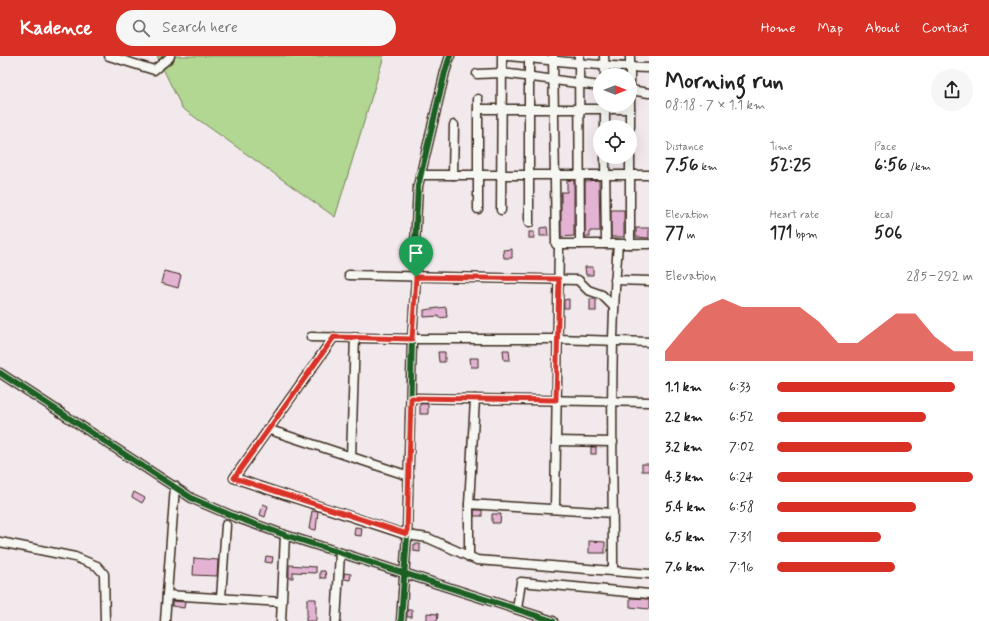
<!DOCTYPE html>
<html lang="en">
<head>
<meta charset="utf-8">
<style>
  body { margin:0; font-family:Mynerve,sans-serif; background:#f6f6f6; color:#222; height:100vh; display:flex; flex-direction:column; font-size:15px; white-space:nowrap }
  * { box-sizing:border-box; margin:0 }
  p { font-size:13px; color:#767676 }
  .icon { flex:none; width:22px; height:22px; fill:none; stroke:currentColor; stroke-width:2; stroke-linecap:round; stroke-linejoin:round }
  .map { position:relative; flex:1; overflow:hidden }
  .panel { display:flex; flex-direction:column; background:#fff; width:340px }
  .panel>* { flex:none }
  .needle { width:26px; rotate:90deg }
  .controls { position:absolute; left:593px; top:12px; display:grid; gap:8px }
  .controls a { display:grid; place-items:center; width:44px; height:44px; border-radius:50%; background:#fff; box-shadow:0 4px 16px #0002; font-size:20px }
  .pin { position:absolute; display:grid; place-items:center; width:34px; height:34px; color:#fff; margin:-41px -17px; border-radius:50% 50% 50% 0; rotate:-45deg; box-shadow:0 0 4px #0007 }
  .pin .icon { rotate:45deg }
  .round { display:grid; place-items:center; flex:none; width:42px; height:42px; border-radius:21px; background:#f6f6f6 }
  .head { display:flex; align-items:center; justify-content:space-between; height:68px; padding:0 16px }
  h1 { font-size:22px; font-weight:700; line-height:30px }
  .stats { display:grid; grid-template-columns:repeat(3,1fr); gap:6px; height:68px; padding:4px 16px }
  .stats div { display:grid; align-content:center }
  .stats b { font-size:17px; font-weight:700 }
  .stats small { font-size:11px; font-weight:400 }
  .stats p { font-size:11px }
  .chart { height:112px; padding:8px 16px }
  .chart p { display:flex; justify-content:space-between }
  .chart svg { width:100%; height:72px; margin-top:4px; fill:#d93025; opacity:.7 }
  ul { padding:0 16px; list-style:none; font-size:13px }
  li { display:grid; grid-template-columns:64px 48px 1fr; align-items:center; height:30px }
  li i { height:10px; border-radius:5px; background:#d93025 }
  header { display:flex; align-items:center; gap:24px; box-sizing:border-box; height:56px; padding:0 20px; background:#d93025; color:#fff }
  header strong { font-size:19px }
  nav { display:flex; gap:22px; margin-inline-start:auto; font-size:14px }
  .search { width:280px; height:36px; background:#f6f6f6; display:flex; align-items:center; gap:10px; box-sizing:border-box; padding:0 14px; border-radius:22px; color:#767676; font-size:15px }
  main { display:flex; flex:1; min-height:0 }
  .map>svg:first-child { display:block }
  .green { fill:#b2d792; stroke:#768058 }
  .building { fill:#e4b3d4; stroke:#3b2a1e }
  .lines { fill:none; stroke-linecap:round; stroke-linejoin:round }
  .minor-casing { stroke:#3b2a1e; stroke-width:11 }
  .minor { stroke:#f6f6f2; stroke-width:8 }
  .cycleway-casing { stroke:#f6f6f2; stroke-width:8 }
  .cycleway { stroke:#1b5e20; stroke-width:6 }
  .route-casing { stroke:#fff; stroke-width:8 }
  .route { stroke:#d93025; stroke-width:5 }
</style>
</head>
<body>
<header>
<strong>Kadence</strong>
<div class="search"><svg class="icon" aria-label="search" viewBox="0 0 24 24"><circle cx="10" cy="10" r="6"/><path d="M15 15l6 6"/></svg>Search here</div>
<nav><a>Home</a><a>Map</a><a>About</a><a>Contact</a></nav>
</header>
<main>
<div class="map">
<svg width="649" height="565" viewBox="0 0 649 565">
  <rect width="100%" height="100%" fill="#f2e9ec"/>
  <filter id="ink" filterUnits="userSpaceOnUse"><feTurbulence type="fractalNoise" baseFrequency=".025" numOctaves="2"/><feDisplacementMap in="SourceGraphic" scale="8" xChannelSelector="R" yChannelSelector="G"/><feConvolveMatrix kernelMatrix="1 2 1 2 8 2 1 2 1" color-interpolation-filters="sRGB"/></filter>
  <g filter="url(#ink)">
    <path class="green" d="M157,0H384L335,161L182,52Z"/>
    <g class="building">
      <path d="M567,124H574V180L561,181V136H567Z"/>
      <path d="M599,124L600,175H590V181H585V125Z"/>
      <rect x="611" y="154" width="13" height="27"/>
      <path d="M547,171L548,180H540V172Z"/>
      <path d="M636,172H649V182L636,181Z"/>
      <rect x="529" y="176" width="5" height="6"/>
      <path d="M512,193V202H504L503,194Z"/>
      <path d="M585,211H593V219H586Z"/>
      <path d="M164,215L181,219L178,232L161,227Z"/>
      <path d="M569,243V252H564V244Z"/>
      <rect x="590" y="243" width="6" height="12"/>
      <path d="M446,251L447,261L439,262V260L424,261V254Z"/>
      <path d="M503,294H509L510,304H504Z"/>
      <path d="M438,296H445V306H439Z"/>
      <path d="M470,302H478V311H471Z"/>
      <rect x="420" y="348" width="8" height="10"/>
      <rect x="591" y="391" width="5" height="7"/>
      <rect x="642" y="408" width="7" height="7"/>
      <path d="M134,436L145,442L142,447L132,441Z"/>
      <path d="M263,448L268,450L265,461L260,459Z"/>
      <rect x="474" y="454" width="8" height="6"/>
      <path d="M312,455L318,456L316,474L309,473Z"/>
      <path d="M492,458H501L500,467H492Z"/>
      <path d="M355,471L362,472L361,480L354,479Z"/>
      <path d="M589,485L605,486V497H589Z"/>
      <path d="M414,488H420V496L414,495Z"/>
      <path d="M266,500L273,501L272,507L265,506Z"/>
      <path d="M194,502L218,504L217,520L193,519Z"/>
      <path d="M289,509L316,511V517L293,516V522H289Z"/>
      <path d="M320,515H325L326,522H320Z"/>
      <path d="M344,517L351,518L350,524L344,523Z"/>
      <path d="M630,542L649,543V553L630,551Z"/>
      <path d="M307,543H316V565H306V560H307Z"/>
      <path d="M172,545L185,546L184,552L172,550Z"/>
      <rect x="407" y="554" width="5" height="7"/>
      <path d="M427,557L438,558L437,565H427Z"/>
    </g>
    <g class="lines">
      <g class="minor-casing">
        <g id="minor">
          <path d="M109,0L154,14L169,2L170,0"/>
          <path d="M507,0C555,4 601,11 649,12"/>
          <path d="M529,0V167"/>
          <path d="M553,0L556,188H649"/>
          <path d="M579,0L580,188"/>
          <path d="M604,0L605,19"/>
          <path d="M630,0V71"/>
          <path d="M477,18L502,17L600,30"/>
          <path d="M630,34L649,37"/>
          <path d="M605,50V71"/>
          <path d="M478,53H630"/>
          <path d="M605,101L606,188"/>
          <path d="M420,119H649"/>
          <path d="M453,119L454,69"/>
          <path d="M478,153V43"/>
          <path d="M501,154L502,0"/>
          <path d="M630,188V101"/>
          <path d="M349,219L578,224L588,234L602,239L614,251"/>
          <path d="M615,224L649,225"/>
          <path d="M311,281L412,283H557L649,286"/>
          <path d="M334,281L234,422L407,479L428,482L477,504L649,518"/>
          <path d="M0,317L193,443L235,461L285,479L553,565"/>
          <path d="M411,342L649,346"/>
          <path d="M267,373L409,420"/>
          <path d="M556,385L613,386"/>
          <path d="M351,401L355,281"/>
          <path d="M469,448L613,457"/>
          <path d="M555,453L559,188"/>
          <path d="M0,486L75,501L97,510L104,518L105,565"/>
          <path d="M469,501V448L475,343"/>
          <path d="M613,514C613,405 609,296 618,188"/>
          <path d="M167,539L282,546"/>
          <path d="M221,542L226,469"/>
          <path d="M517,553L521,526L649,538"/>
          <path d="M165,565L175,430"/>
          <path d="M281,565L285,479"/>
          <path d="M336,565L340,497"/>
          <path d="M401,565L407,479L412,283L416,221L415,189L418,130L445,16L450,0"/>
        </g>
      </g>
      <use href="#minor" class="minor"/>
      <g class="cycleway-casing">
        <g id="cycleway">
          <path d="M0,317L193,443L235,461L285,479L553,565"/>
          <path d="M401,565L407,479L412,283L416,221L415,189L418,130L445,16L450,0"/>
        </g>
      </g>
      <use href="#cycleway" class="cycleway"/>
    </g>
  </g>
  <g class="lines" filter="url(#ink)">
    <g class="route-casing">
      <path id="route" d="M416,221L559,223L556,344L411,342L407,478L234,422L334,281L412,283Z"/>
    </g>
    <use href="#route" class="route"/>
  </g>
</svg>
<div class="controls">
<a><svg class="needle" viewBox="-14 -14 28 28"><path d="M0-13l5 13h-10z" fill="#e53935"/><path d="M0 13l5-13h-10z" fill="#767676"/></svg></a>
<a><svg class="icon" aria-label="locate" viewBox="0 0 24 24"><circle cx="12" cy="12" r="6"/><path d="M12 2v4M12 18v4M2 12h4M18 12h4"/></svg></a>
</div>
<div class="pin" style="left:416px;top:221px;background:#1e9e55"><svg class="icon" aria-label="arrive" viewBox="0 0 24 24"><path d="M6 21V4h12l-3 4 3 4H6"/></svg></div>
</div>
<section class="panel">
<div class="head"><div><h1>Morning run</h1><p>08:18 · 7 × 1.1 km</p></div><a class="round"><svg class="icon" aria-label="share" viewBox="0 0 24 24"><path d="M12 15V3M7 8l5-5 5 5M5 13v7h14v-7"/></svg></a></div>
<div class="stats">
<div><p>Distance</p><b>7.56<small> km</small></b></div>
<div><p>Time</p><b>52:25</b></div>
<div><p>Pace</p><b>6:56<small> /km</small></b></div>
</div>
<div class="stats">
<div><p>Elevation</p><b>77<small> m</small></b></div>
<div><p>Heart rate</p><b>171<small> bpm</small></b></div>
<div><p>kcal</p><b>506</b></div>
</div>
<div class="chart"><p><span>Elevation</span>285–292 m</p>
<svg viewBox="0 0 160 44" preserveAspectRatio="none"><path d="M0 44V38L10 24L20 11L30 6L40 11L50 11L60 11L70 11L80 20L90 33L100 33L110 24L120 15L130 15L140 29L150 38L160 38V44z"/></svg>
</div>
<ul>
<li><b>1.1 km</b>6:33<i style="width:91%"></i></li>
<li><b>2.2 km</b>6:52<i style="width:76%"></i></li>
<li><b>3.2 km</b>7:02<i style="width:69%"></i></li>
<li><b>4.3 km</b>6:24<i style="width:100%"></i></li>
<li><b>5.4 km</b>6:58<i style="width:71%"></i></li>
<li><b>6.5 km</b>7:31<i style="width:53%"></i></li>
<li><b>7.6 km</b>7:16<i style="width:60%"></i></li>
</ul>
</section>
</main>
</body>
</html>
